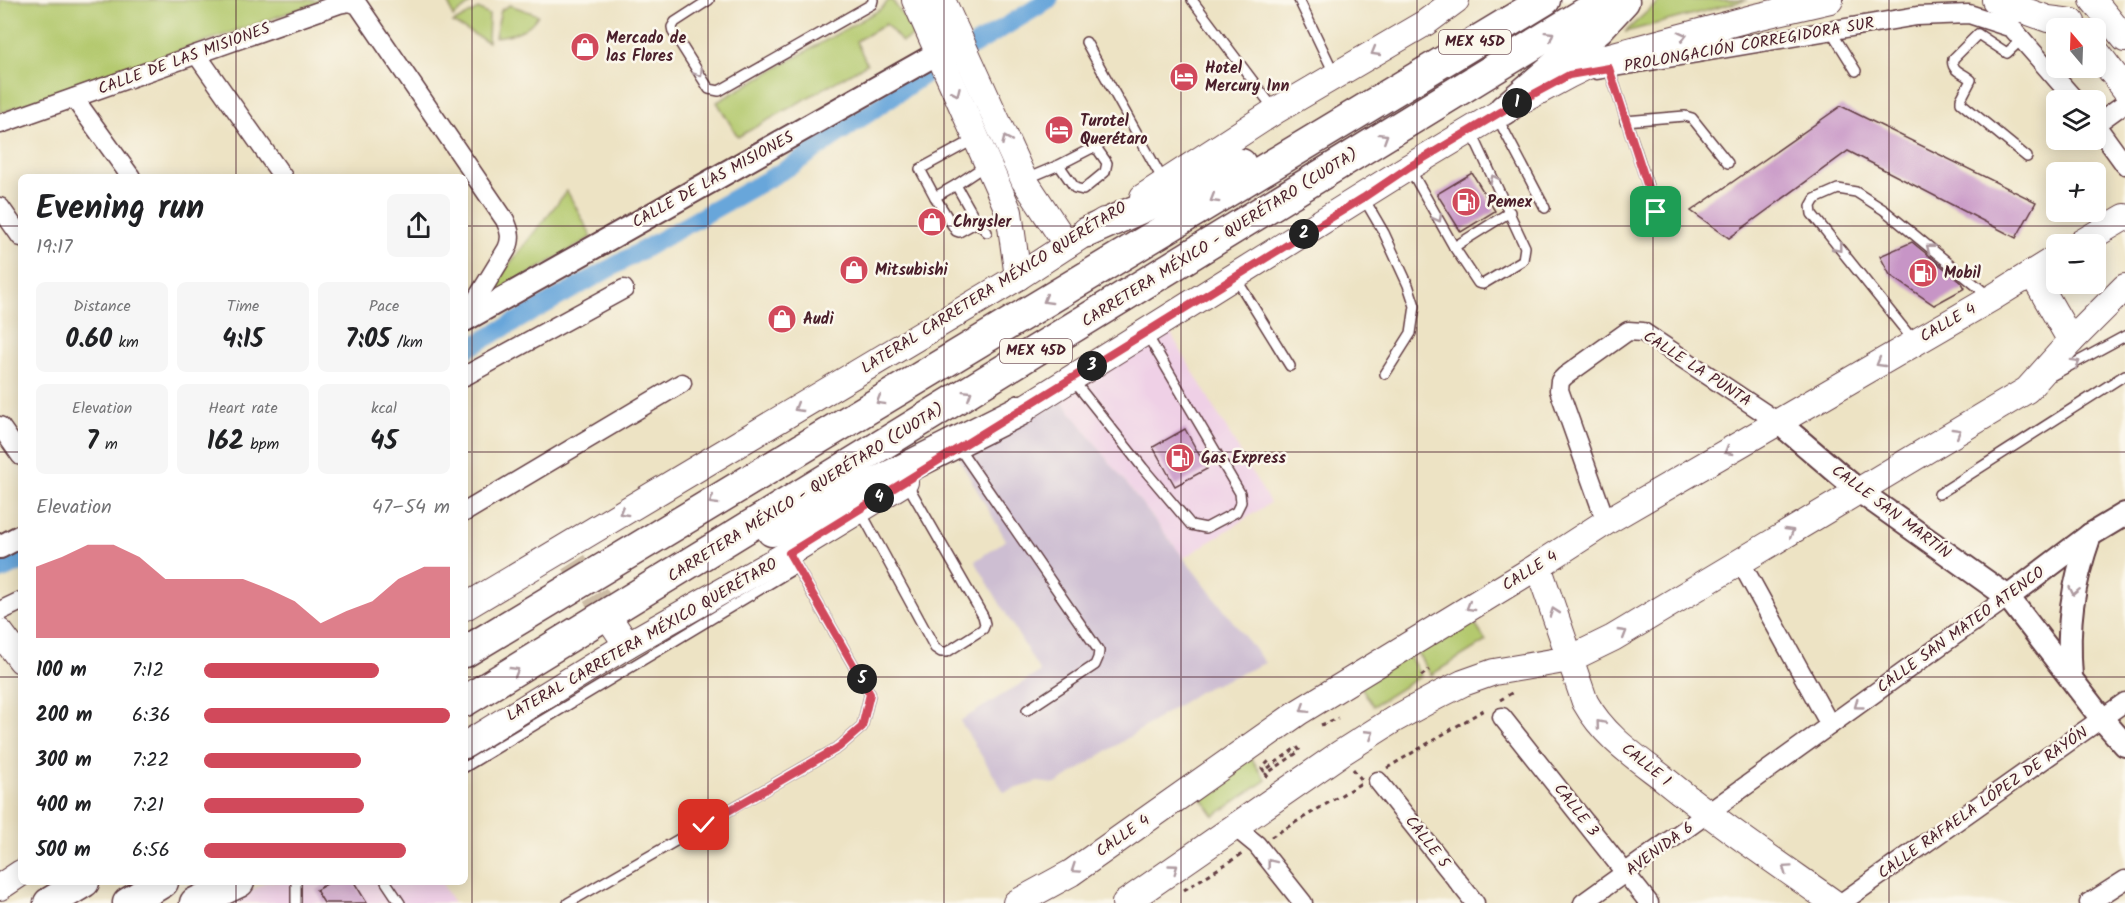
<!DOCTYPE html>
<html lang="en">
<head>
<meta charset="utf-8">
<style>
  body { margin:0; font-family:Kalam,sans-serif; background:#f6f6f6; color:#202124; height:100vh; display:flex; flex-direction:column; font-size:22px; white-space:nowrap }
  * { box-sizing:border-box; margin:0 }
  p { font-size:20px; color:#757577 }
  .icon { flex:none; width:33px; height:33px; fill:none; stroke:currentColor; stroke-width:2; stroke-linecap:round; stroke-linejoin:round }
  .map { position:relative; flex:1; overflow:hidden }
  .panel { position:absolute; left:18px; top:174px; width:450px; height:711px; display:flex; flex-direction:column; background:#fff; border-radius:9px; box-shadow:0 3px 15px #0003 }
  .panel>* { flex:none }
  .needle { width:39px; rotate:341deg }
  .controls { position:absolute; left:2046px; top:18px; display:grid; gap:12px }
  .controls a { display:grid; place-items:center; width:60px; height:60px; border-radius:9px; background:#fff; box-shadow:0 3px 15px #0003; font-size:30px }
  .pin { position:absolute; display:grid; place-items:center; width:51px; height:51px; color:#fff; margin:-26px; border-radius:12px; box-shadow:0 3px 9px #0006 }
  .km { position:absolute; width:30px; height:30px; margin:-15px; border-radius:50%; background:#222; color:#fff; font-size:16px; line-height:30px; text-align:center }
  .round { display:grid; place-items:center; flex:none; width:63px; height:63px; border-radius:9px; background:#f6f6f6 }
  .head { display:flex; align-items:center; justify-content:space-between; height:102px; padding:0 18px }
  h1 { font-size:33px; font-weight:600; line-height:45px }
  .metrics { display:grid; grid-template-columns:repeat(3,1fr); gap:9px; height:102px; padding:6px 18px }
  .metrics div { display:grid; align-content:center; border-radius:9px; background:#f6f6f6; text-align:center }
  .metrics b { font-size:26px; font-weight:600 }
  .metrics small { font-size:16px; font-weight:400 }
  .metrics p { font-size:16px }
  .chart { height:168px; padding:12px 18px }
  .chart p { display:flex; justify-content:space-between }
  .chart svg { width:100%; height:108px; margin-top:6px; fill:#d1495b; opacity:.7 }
  ul { padding:0 18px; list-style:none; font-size:20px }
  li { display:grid; grid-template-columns:96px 72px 1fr; align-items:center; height:45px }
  li i { height:15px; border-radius:8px; background:#d1495b }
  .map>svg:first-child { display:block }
  .built { fill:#efd0e6 }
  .industrial { fill:#cdbed2 }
  .green { fill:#b4c96e; stroke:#7f744c; stroke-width:1.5 }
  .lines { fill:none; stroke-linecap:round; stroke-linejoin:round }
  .canal { stroke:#68a6da; stroke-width:18 }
  .building { fill:#c795c6 }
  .secondary-tunnel { stroke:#ccbca5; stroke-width:26; stroke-dasharray:26 13; stroke-linecap:butt }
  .service-casing { stroke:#623c42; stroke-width:12 }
  .minor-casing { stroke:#623c42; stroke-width:21 }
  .tertiary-casing { stroke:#623c42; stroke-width:26 }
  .secondary-casing { stroke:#623c42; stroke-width:28 }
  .trunk-casing { stroke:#623c42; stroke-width:33 }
  .path { stroke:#623c42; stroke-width:3; stroke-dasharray:4.5 4.5; stroke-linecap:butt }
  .service { stroke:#fff; stroke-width:9 }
  .minor { stroke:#fff; stroke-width:18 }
  .tertiary { stroke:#fff; stroke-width:22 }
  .secondary { stroke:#fff; stroke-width:26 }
  .trunk { stroke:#fff; stroke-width:30 }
  .oneway { stroke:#ae9aa0 }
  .route-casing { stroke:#fff; stroke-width:12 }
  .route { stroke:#d1495b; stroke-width:8 }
  .grid { fill:none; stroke:#4a1f2b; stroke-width:1.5; stroke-opacity:0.55 }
  .labels { text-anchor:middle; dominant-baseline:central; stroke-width:5; stroke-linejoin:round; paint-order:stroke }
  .shield { fill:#fbf7ec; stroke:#7f6065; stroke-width:1.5 }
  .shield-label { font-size:15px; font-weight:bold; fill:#4a1f2b }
  .poi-label { font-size:16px; font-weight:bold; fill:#4a1f2b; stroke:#fbf7ec; text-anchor:start }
  .street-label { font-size:16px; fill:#4a1f2b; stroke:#fbf7ec }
</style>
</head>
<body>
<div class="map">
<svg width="2125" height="903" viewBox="0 0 2125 903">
  <rect width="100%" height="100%" fill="#fbf7ec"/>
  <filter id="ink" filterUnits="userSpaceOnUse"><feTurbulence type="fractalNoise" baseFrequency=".0167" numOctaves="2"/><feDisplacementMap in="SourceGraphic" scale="12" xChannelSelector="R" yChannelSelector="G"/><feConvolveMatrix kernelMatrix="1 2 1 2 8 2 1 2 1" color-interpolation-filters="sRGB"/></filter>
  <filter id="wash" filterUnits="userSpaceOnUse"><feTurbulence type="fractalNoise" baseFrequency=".008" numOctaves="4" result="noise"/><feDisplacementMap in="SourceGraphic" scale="24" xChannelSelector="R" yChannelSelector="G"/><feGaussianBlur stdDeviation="1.35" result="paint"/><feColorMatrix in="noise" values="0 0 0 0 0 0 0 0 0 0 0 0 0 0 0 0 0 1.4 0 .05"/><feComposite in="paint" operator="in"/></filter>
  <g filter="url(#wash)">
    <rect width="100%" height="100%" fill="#ede3c4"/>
    <g class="built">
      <path d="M1170,332L1270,503L1184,558L1060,398Z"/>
      <path d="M266,882H441L454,903H231Z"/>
    </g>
    <path class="industrial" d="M1060,398L1265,663L1202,690L1056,784L1038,782L1004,792L960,721L1040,672L975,561L1006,540L959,459Z"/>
    <g class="green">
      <path d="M0,0H325L0,113Z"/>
      <path d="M448,0H475L453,17Z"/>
      <path d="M889,0H892L916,34L902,42L886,24L856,41L867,64L738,137L717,102L881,9Z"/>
      <path d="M1660,0H1747L1625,32Z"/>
      <path d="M510,5L538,15C529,31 512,35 495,37L501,10Z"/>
      <path d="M478,9L489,15L488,42L453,23Z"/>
      <path d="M567,191L592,237L497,293L492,286Z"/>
      <path d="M1471,618L1486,641L1431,675L1416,651Z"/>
      <path d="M1409,655L1421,676L1373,706L1360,685Z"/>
      <path d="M1247,752L1266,780L1214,816L1195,789Z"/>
    </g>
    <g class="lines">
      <g class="canal">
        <path d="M973,46L1049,0"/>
        <path d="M465,350L793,165L934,68"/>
        <path d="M0,571L21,562"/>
      </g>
    </g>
    <g id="blocks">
      <g class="building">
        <path d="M1841,106L2036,202L2016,238L1848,151L1729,238L1691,211Z"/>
        <path d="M1472,173L1495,211L1461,232L1437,194Z"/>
        <path d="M1912,242L1962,283L1965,288L1934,305L1890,275L1880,256Z"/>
        <path d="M1185,429L1207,469L1175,486L1153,447Z"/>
        <path d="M330,882H354L367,903H324L316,890Z"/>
      </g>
    </g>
  </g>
  <g filter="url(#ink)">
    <use href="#blocks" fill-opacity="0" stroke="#623c42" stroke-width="1.5"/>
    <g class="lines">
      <path class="secondary-tunnel" d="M574,562L615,627"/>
      <g class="service-casing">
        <g id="service">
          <path d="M709,0L675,22L672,27L673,32L709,89L719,91L872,4L873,0"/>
          <path d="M1192,0L1274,109"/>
          <path d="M1299,0L1334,73"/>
          <path d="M1831,31L1856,71"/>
          <path d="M2022,39L2007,53L1978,34L1953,59C1950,71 1964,73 1971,80L1961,99V103L2027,157"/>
          <path d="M1086,42L1164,182"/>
          <path d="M1609,68L1656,211"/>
          <path d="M1497,117L1545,208"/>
          <path d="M1625,121L1685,116L1692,118L1728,163"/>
          <path d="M986,165L956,185L977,222L987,232"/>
          <path d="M1410,169L1454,247L1478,283L1483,284L1523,260L1525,247L1471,131"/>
          <path d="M1026,179L1059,165L1092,148L1098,150L1107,163L1105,172L1083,190L1075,188L1059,165"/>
          <path d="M956,185L935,197L920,169L975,139"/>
          <path d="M935,197L956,231L959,232L977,222"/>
          <path d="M1363,197L1384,233L1408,285L1415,306L1411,333L1385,374"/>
          <path d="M1454,247L1510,212"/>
          <path d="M1235,277L1290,366"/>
          <path d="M1913,340L1812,214L1811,206L1815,199L1838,189L1856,192L1884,210L1990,297"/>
          <path d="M2053,375L2125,336"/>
          <path d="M1073,380L1143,468L1191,525L1206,528L1236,512L1241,502L1240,493L1146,333"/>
          <path d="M959,448L1099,651L1098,658L1095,665L1027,710"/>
          <path d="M1939,494L2125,375"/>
          <path d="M861,512L935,648L941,652H947L983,629L985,624L983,616L906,482"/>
          <path d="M465,767L797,567"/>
          <path d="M386,882L400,903"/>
          <path d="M296,903V882"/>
          <path d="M568,903L839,747L862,727L870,694L790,555"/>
        </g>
      </g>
      <g class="minor-casing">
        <g id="minor">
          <path d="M197,55L283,177"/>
          <path d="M1597,70L1917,16L1969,14L2012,28L2075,100"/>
          <path d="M74,98L131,177"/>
          <path d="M0,124L339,4L350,2L358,5L505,220C510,231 512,238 507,249L465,318"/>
          <path d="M2096,124L2125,103"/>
          <path d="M2096,125L2125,165"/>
          <path d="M0,207L21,237"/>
          <path d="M465,376L624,289"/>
          <path d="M0,426L21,456"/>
          <path d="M465,512L682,383"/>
          <path d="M1606,522L1559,390L1560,381L1565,376L1628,331L1643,332L1778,422"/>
          <path d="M1740,561L1830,725"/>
          <path d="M0,611L21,601"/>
          <path d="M1502,717L1649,903"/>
          <path d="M1378,781L1475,903"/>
          <path d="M1235,827L1257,845L1303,903"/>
          <path d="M1583,903L2008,597"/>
          <path d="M1841,903L2125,702"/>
          <path d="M2089,903L2125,880"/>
        </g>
      </g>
      <g class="tertiary-casing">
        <g id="tertiary">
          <path d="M465,320L954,44"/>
          <path d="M1778,422L1859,491L2008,597L2102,719L2125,745"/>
          <path d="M0,547L21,536"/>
          <path d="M2008,597L2090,535L2125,514"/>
          <path d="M2071,677C2067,623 2072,586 2090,535"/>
        </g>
      </g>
      <g class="secondary-casing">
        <g id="secondary">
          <path d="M915,0L1009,212L1018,277"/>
          <path d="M942,0L1024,180L1067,245"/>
          <path d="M1995,0L2048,19L2072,22"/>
          <path d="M2093,0L2125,39"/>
          <path d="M2096,51L2125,89"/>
          <path d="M1143,197L1275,111L1425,23L1456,0"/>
          <path d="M2079,244L2125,217"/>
          <path d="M2032,273L2071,341"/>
          <path d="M1005,420L1409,167L1504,110L1569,75L1606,57L1752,18L1830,0"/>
          <path d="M1538,566L1585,702C1604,736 1633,755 1663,778C1718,823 1776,862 1834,903"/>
          <path d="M465,607L1018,277L1104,221"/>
          <path d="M615,627L627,645"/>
          <path d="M0,632L21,660"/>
          <path d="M465,745L627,645L789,553L905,482"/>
          <path d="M0,887L21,873"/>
          <path d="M1016,903L1071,873L1299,712L1538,566L1606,522L1992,298L2056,258"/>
          <path d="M1125,903L1341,753L1393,720L1437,696L1463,683L1494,672L1570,659L1613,638L2027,390L2071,341L2125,287"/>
        </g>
      </g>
      <g class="trunk-casing">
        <g id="trunk">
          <path d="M1504,110L1598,29L1624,1"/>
          <path d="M1087,232L1241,164"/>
          <path d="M772,531L814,514L1021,410"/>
          <path d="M465,652L1545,0"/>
          <path d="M465,701L1606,0"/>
          <path d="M49,903L84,882"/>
          <path d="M128,903L163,882"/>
          <path d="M195,903L239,882"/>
        </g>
      </g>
      <g class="path">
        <path d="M1421,676L1429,670"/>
        <path d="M1500,700L1515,691"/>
        <path d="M1321,725L1338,718"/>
        <path d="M1387,768L1487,708"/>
        <path d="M1353,769L1362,780"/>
        <path d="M1268,777L1266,774L1300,751L1297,747L1264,771L1262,768L1269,761"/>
        <path d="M1271,837L1363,782"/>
        <path d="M1184,890L1242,854"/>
      </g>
      <use href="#service" class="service"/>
      <use href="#minor" class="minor"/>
      <use href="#tertiary" class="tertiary"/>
      <use href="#secondary" class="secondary"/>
      <use href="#trunk" class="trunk"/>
    </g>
    <defs><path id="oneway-chevron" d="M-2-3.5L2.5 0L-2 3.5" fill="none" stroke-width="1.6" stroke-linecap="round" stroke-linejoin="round" transform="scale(1.5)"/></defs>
    <g class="oneway">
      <use href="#oneway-chevron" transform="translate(1550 35) rotate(-32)"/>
      <use href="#oneway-chevron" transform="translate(1683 36) rotate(-15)"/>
      <use href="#oneway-chevron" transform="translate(1375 52) rotate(150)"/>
      <use href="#oneway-chevron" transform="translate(699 73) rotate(57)"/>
      <use href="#oneway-chevron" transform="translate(956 92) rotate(66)"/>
      <use href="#oneway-chevron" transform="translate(1384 137) rotate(-32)"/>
      <use href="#oneway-chevron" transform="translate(1006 140) rotate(-114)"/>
      <use href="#oneway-chevron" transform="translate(1494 179) rotate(-115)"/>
      <use href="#oneway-chevron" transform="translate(1214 199) rotate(149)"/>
      <use href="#oneway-chevron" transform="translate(1438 218) rotate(61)"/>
      <use href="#oneway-chevron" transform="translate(1838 248) rotate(51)"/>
      <use href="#oneway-chevron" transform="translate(1930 248) rotate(-141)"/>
      <use href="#oneway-chevron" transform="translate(1047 300) rotate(149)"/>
      <use href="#oneway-chevron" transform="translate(1880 363) rotate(150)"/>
      <use href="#oneway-chevron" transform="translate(2076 363) rotate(-29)"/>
      <use href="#oneway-chevron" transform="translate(968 394) rotate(-32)"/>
      <use href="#oneway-chevron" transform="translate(880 401) rotate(149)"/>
      <use href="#oneway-chevron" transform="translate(798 408) rotate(149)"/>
      <use href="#oneway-chevron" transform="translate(1957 432) rotate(-31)"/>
      <use href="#oneway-chevron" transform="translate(1728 451) rotate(150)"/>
      <use href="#oneway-chevron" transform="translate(713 501) rotate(149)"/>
      <use href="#oneway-chevron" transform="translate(623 512) rotate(149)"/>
      <use href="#oneway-chevron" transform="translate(1790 532) rotate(-31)"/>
      <use href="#oneway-chevron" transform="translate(2074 591) rotate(102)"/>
      <use href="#oneway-chevron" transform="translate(1470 607) rotate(149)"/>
      <use href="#oneway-chevron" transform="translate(1554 612) rotate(-109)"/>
      <use href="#oneway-chevron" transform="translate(1623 633) rotate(-31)"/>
      <use href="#oneway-chevron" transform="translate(515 671) rotate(-31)"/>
      <use href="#oneway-chevron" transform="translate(1858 705) rotate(144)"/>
      <use href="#oneway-chevron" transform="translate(1304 709) rotate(148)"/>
      <use href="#oneway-chevron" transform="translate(1600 724) rotate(-130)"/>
      <use href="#oneway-chevron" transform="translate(1370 734) rotate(-33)"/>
      <use href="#oneway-chevron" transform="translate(1271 863) rotate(-128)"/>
      <use href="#oneway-chevron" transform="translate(1174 868) rotate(-36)"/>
      <use href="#oneway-chevron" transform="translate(1075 869) rotate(146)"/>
      <use href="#oneway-chevron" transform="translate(1786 869) rotate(-145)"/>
    </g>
  </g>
  <g class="lines" filter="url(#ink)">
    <g class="route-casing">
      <path id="route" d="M704,825L839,747L862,727L870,694L789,553L1363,198L1409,167L1504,110L1569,75L1609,68L1656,212"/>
    </g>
    <use href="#route" class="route"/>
  </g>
  <path class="grid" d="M236,0V177M472,0V903M708,0V903M944,0V903M1181,0V903M1417,0V903M1653,0V903M1889,0V903M0,226H21M465,226H2125M0,452H21M465,452H2125M0,677H21M465,677H2125M236,882V903"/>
  <defs>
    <g id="shop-disc" transform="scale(1.5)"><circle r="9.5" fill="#d1495b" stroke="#fbf7ec"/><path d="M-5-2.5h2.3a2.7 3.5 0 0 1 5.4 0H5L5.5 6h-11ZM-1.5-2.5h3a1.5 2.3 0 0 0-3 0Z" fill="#fff"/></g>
    <g id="hotel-disc" transform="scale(1.5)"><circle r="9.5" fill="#d1495b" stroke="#fbf7ec"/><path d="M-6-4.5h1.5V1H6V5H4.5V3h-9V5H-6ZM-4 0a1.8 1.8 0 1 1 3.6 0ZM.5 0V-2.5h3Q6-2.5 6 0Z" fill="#fff"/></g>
    <g id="fuel-disc" transform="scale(1.5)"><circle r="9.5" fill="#d1495b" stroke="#fbf7ec"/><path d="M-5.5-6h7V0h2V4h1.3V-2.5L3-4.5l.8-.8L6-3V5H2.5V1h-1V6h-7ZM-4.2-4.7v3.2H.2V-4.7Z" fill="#fff"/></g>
  </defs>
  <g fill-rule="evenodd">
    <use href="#shop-disc" x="585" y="47"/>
    <use href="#hotel-disc" x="1184" y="77"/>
    <use href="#hotel-disc" x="1059" y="130"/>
    <use href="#fuel-disc" x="1466" y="202"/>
    <use href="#shop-disc" x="932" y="222"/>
    <use href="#shop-disc" x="854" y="270"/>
    <use href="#fuel-disc" x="1923" y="273"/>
    <use href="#shop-disc" x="782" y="319"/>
    <use href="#fuel-disc" x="1180" y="458"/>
  </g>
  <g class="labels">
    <g class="shield">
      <rect x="1439" y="30" width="72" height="24" rx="4.5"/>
      <rect x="1000" y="339" width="72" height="24" rx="4.5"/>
    </g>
    <g class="shield-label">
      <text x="1475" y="42">MEX 45D</text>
      <text x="1036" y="351">MEX 45D</text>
    </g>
    <g class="poi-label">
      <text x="606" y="38">Mercado de<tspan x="606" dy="18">las Flores</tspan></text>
      <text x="1205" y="68">Hotel<tspan x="1205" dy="18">Mercury Inn</tspan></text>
      <text x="1080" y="121">Turotel<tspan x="1080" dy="18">Querétaro</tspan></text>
      <text x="1487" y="202">Pemex</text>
      <text x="953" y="222">Chrysler</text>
      <text x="875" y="270">Mitsubishi</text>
      <text x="1944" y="273">Mobil</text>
      <text x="803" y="319">Audi</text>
      <text x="1201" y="458">Gas Express</text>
    </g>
    <g class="street-label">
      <text transform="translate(1749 45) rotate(-10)">PROLONGACIÓN CORREGIDORA SUR</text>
      <text transform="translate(184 59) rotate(-20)">CALLE DE LAS MISIONES</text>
      <text transform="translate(713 180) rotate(-29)">CALLE DE LAS MISIONES</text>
      <text transform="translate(1220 238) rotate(-32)">CARRETERA MÉXICO - QUERÉTARO (CUOTA)</text>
      <text transform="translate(994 288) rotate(-32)">LATERAL CARRETERA MÉXICO QUERÉTARO</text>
      <text transform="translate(1948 323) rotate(-30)">CALLE 4</text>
      <text transform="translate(1697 369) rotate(33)">CALLE LA PUNTA</text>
      <text transform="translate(806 493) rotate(-32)">CARRETERA MÉXICO - QUERÉTARO (CUOTA)</text>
      <text transform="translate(1891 512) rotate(37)">CALLE SAN MARTÍN</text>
      <text transform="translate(1530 571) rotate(-32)">CALLE 4</text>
      <text transform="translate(1961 630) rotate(-36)">CALLE SAN MATEO ATENCO</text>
      <text transform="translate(642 640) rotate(-30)">LATERAL CARRETERA MÉXICO QUERÉTARO</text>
      <text transform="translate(1646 765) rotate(39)">CALLE 1</text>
      <text transform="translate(1983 803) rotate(-35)">CALLE RAFAELA LÓPEZ DE RAYÓN</text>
      <text transform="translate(1576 810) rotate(52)">CALLE 3</text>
      <text transform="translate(1123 836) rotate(-35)">CALLE 4</text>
      <text transform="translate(1427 842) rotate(52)">CALLE 5</text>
      <text transform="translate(1660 849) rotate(-36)">AVENIDA 6</text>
    </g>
  </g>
</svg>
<div class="controls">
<a><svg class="needle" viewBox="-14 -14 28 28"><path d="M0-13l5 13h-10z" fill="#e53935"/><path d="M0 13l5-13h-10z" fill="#757577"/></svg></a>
<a><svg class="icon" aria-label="layers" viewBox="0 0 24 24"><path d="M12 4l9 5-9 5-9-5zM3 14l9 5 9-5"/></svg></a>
<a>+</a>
<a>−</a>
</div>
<div class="pin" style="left:1656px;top:212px;background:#1e9e55"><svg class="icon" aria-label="arrive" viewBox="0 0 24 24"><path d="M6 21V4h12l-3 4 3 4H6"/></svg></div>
<div class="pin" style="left:704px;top:825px;background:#d93025"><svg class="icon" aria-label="check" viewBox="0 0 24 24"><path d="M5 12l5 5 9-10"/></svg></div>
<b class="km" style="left:1517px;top:103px">1</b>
<b class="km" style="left:1304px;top:234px">2</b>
<b class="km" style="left:1092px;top:366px">3</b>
<b class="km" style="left:879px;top:498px">4</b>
<b class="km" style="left:862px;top:679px">5</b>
<section class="panel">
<div class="head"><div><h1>Evening run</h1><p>19:17</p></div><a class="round"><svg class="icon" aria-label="share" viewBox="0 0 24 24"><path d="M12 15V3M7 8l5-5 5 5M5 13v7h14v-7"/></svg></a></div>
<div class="metrics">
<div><p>Distance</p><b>0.60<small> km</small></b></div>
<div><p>Time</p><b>4:15</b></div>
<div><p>Pace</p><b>7:05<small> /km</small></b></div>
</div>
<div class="metrics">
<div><p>Elevation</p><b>7<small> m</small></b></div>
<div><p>Heart rate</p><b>162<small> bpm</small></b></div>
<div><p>kcal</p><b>45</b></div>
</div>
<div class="chart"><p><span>Elevation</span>47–54 m</p>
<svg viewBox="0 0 160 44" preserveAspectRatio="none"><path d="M0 44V15L10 11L20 6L30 6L40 11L50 20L60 20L70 20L80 20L90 24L100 29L110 38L120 33L130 29L140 20L150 15L160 15V44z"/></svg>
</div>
<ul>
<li><b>100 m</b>7:12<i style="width:71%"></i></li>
<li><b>200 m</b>6:36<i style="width:100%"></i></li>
<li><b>300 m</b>7:22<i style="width:64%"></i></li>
<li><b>400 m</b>7:21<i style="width:65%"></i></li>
<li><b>500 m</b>6:56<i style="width:82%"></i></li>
</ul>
</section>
</div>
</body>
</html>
